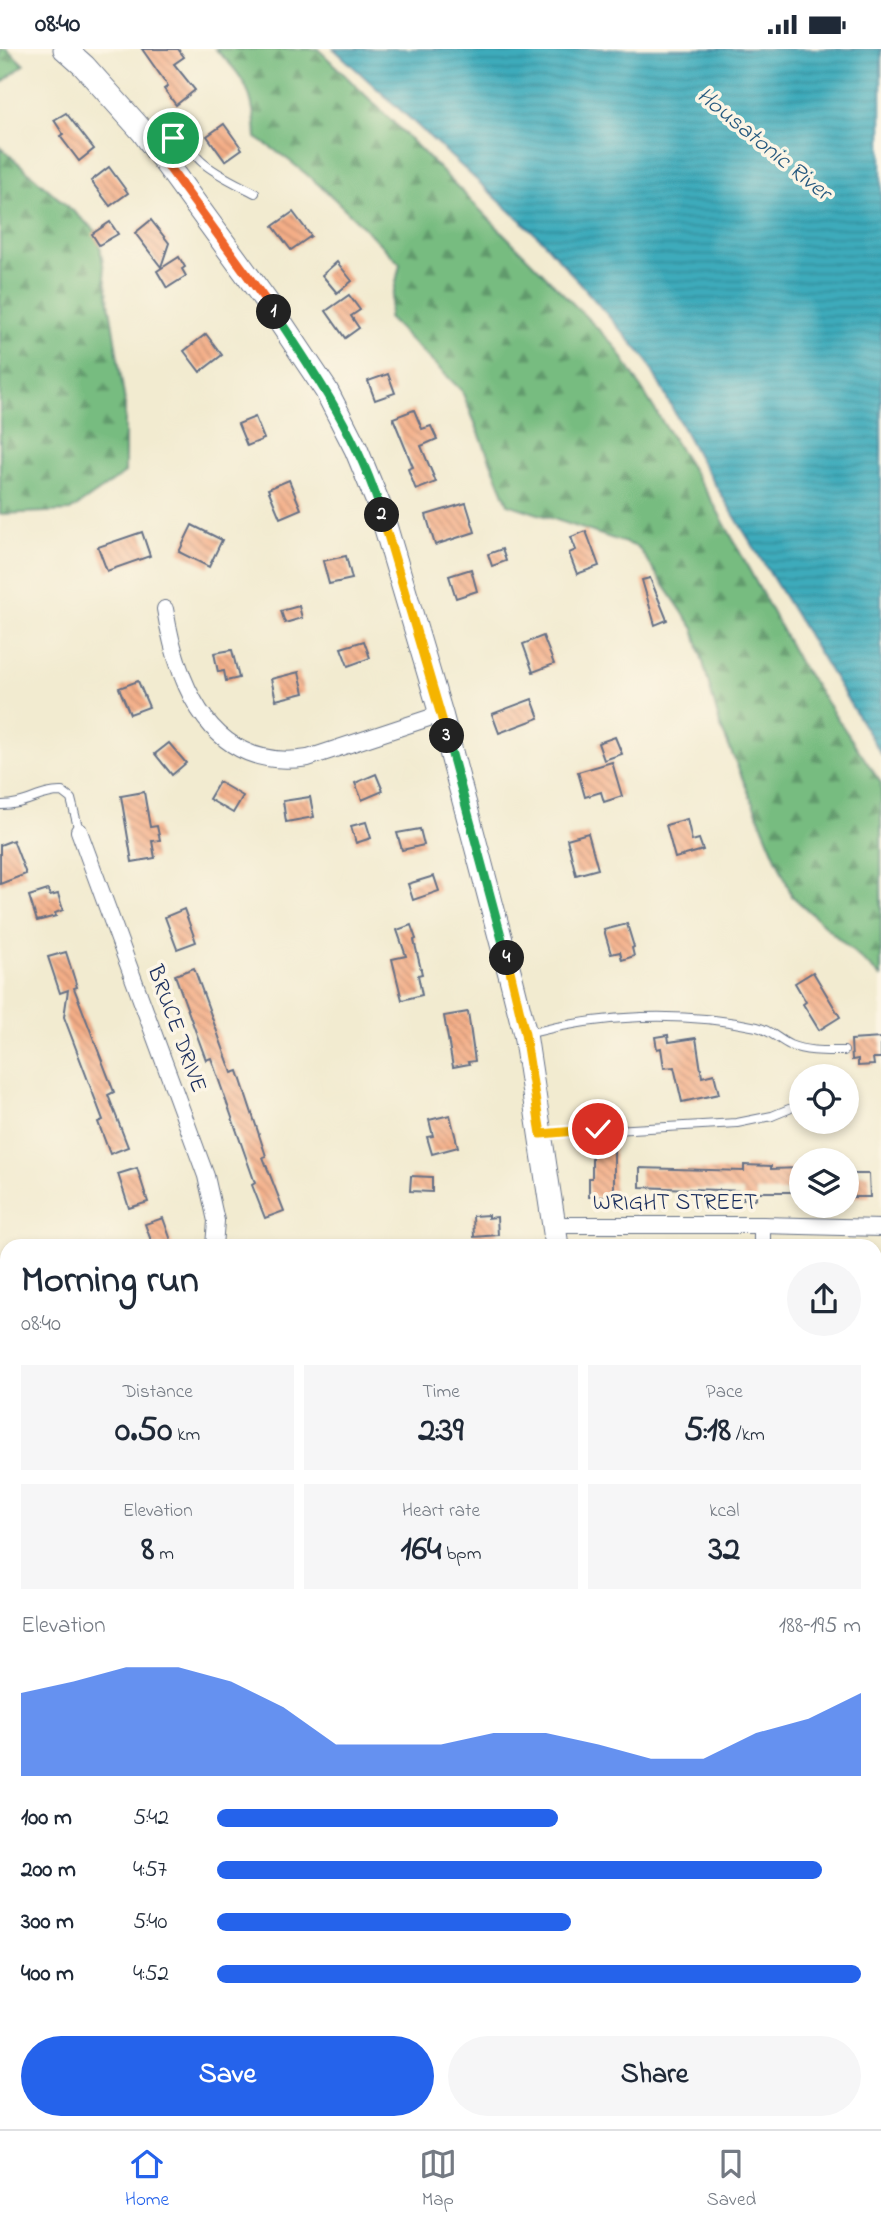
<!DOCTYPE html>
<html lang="en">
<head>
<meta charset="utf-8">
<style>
  body { margin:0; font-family:"Indie Flower",sans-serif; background:#f6f6f7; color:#1f2937; height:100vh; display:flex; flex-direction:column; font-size:26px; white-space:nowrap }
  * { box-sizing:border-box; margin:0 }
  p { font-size:23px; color:#747a83 }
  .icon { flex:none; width:38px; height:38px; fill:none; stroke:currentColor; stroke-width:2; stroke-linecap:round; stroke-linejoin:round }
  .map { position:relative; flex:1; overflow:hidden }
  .details { position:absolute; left:0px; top:1190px; width:882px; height:891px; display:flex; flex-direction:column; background:#fff; border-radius:21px 21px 0 0; box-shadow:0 4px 10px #0003 }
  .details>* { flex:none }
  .buttons { position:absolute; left:789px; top:1015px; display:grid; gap:14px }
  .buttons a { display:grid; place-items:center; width:70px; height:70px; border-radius:50%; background:#fff; box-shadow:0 4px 10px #0003; font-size:35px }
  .pin { position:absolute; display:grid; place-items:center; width:60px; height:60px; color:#fff; margin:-30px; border:4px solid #fff; border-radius:50%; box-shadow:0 2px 7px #0007 }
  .km { position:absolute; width:35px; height:35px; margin:-18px; border-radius:50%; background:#222; color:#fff; font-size:19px; line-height:35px; text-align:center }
  .round { display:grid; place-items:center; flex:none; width:74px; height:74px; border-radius:37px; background:#f6f6f7 }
  .overview { display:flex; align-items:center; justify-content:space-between; height:119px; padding:0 21px }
  h1 { font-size:38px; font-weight:700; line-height:52px }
  .stats { display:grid; grid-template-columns:repeat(3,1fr); gap:10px; height:119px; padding:7px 21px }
  .stats div { display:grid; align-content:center; border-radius:0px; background:#f6f6f7; text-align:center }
  .stats b { font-size:35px; font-weight:700 }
  .stats small { font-size:19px; font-weight:400 }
  .stats p { font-size:19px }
  .chart { height:196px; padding:14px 21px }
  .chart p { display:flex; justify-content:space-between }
  .chart svg { width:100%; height:126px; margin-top:7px; fill:#2563eb; opacity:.7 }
  .button { display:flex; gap:14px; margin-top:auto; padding:14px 21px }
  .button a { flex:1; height:80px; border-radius:42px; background:#2563eb; color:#fff; font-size:28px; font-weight:700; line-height:80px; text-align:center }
  .button a+a { background:#f6f6f7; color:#1f2937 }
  ul { padding:0 21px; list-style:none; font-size:23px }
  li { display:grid; grid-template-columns:112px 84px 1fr; align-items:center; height:52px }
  li i { height:18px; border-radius:9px; background:#2563eb }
  .status { display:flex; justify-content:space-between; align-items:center; height:49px; padding:0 35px; background:#fff; direction:ltr }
  .status svg { height:19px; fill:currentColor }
  .tabs { display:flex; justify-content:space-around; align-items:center; height:98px; border-top:2px solid #e0e1e3; background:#fff; font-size:19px; color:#747a83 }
  .tabs a { display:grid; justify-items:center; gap:4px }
  .tabs .active { color:#2563eb }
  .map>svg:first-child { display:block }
  .forest { fill:url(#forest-firs); stroke:#49766f; stroke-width:2 }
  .cemetery { fill:url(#cemetery-stones); stroke:#58867a; stroke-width:2 }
  .water { fill:url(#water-rules); stroke:#2c6d8c; stroke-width:2 }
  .building { fill:url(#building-back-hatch) }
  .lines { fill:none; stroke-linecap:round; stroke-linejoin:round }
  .lane-casing { stroke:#667186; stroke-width:10 }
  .street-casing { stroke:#667186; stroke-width:18 }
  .secondary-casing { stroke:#667186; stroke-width:25 }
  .lane { stroke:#fff; stroke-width:8 }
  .street { stroke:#fff; stroke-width:16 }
  .secondary { stroke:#fff; stroke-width:23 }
  .split-1-casing { stroke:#fff; stroke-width:14 }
  .split-2-casing { stroke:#fff; stroke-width:14 }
  .split-3-casing { stroke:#fff; stroke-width:14 }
  .split-4-casing { stroke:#fff; stroke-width:14 }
  .split-5-casing { stroke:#fff; stroke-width:14 }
  .split-1 { stroke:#f0652b; stroke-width:9 }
  .split-2 { stroke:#22a559; stroke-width:9 }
  .split-3 { stroke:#f5b400; stroke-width:9 }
  .split-4 { stroke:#22a559; stroke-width:9 }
  .split-5 { stroke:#f5b400; stroke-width:9 }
  .labels { text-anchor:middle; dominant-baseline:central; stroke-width:7; stroke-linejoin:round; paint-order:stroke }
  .street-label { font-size:23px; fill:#1b2f5e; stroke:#fcf5e5 }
  .water-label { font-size:24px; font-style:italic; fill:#275a7f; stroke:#fcf5e5 }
</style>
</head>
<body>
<div class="status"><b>08:40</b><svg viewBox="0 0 49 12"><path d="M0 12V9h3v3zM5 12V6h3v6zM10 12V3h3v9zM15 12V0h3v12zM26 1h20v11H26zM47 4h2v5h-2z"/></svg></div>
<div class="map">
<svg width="881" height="2080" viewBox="0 0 881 2080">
  <defs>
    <pattern id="forest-firs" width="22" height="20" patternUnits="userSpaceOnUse" patternTransform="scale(1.75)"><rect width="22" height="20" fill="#77bc80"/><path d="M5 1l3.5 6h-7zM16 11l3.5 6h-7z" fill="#61996c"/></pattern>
    <pattern id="cemetery-stones" width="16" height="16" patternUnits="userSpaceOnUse" patternTransform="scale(1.75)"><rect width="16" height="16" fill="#94dc97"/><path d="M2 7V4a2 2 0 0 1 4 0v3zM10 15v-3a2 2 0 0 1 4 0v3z" fill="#7fbd85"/></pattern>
    <pattern id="water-rules" width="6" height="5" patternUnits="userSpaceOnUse" patternTransform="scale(1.75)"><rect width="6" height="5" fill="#3dabbb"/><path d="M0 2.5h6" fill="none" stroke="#328c9b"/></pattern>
    <pattern id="building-back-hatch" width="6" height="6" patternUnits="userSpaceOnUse" patternTransform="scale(1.75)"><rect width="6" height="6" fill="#f4ae87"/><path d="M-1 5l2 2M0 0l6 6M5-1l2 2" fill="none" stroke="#c58e72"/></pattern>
  </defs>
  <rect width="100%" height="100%" fill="#fcf5e5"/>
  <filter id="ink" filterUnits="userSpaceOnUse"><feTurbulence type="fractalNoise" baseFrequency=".0143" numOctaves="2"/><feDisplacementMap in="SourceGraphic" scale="14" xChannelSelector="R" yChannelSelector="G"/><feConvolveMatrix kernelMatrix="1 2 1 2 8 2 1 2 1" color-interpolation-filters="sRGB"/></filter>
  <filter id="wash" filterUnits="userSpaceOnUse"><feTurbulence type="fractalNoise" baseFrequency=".00686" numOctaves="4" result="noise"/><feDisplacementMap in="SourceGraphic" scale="28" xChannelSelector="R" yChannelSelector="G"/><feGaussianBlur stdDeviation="1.57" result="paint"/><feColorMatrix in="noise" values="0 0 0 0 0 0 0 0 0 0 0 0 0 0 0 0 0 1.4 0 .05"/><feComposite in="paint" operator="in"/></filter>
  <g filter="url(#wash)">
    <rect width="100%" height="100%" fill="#f2ebd0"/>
    <g class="forest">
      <path d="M0,0H7L24,16L0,35Z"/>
      <path d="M215,0H318L395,75L615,297L715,457L799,613L881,734V928L792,847L720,676L694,580L638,498L508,455L462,342L388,269L400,215C356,171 310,121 256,89C254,47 247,29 215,0Z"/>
      <path d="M0,98L98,184L125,353V424L70,462L0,465Z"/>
    </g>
    <path class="cemetery" d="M875,1675H881V2080H630L631,2074H875Z"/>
    <path class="water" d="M334,0H881V705L700,411L646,310L542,191Z"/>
    <g id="blocks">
      <g class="building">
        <path d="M142,0H178L184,8L174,15L195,41L176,56L164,40L168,37Z"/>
        <path d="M66,64L94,100L79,112L60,87L63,85L54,71Z"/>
        <path d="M224,75L242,100L225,112L207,87Z"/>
        <path d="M109,118L128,144L110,157L91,132Z"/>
        <path d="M293,163L311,187L291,201L273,177Z"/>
        <path d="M151,171L169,194L161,218L135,184Z"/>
        <path d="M110,173L118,185L99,196L92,185Z"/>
        <path d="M179,208L185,218L182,220L186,227L167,239L157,222Z"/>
        <path d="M337,213L352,232L337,244L322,226Z"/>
        <path d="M349,246L360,261L351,267L359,279L345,289L326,262Z"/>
        <path d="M206,285L222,306L200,323L184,302Z"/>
        <path d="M388,325L395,344L375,351L368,332Z"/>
        <path d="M414,361L422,380L431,377L437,390L421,397L436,433L416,441L408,420L413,418L393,369Z"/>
        <path d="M255,368L264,390L247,397L238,375Z"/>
        <path d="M289,431L301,460L280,469L268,440Z"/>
        <path d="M466,454L475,483L435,496L426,466Z"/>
        <path d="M192,476L222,491L209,518L179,503Z"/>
        <path d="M586,482L599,517L577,525L569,504L576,501L571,488Z"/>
        <path d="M142,483L150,507L107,522L98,498Z"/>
        <path d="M502,500L506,512L492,517L488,505Z"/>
        <path d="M346,507L352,530L329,535L323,512Z"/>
        <path d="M471,520L477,542L456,549L449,527Z"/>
        <path d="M650,529L667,571L655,576L642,531Z"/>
        <path d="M299,557L302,569L285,574L281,562Z"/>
        <path d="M543,587L554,615L533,623L523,595Z"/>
        <path d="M364,592L370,609L348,617L341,599Z"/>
        <path d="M232,601L239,629L226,632L224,622L218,623L214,604Z"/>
        <path d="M299,623L304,644L276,651L271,630Z"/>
        <path d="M138,632L149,658L130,665L119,639Z"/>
        <path d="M532,650L539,669L499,684L492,665Z"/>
        <path d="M615,688L622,705L604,711L598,694Z"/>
        <path d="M169,694L186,714L172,726L155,705Z"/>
        <path d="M612,713L622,747L604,753L601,743L585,748L578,723Z"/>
        <path d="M376,725L383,742L362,751L355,734Z"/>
        <path d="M219,733L243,747L233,764L209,750Z"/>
        <path d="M144,743L150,778L157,777L160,791L152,792L155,809L132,813L121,747Z"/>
        <path d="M310,748L314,768L286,773L283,752Z"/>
        <path d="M687,770L692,792L699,790L703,801L675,809L666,776Z"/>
        <path d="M366,773L371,789L356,794L351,777Z"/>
        <path d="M420,780L424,796L402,801L397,784Z"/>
        <path d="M588,784L598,820L576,826L567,790Z"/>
        <path d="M13,791L26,825L0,835V796Z"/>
        <path d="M434,827L439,842L413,851L408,835Z"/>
        <path d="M48,841L50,847L58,845L63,861L55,864L56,867L37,872L29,847Z"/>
        <path d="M184,860L196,893L177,900L165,868Z"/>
        <path d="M627,875L634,898L632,899L634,907L622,911L620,903L611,905L604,881Z"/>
        <path d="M411,876L416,890L414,891L422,925L418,926L422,946L402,951L392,910L406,907L397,881Z"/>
        <path d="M66,903L77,938L74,939L114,1043L108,1046L128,1098L110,1105L98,1073L103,1071L64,968L68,941L60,944L48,908Z"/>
        <path d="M194,919L232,1024L238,1022L266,1107L263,1108L284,1162L265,1169L252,1136L255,1134L211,1009L206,1011L175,926Z"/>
        <path d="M813,923L840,968L819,981L803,955L806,953L795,934Z"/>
        <path d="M468,963L475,1012L468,1013L469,1015L453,1018L444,967Z"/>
        <path d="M668,986L669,993L696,989L702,1028L714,1025L719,1045L682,1053L674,1018L664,1019L661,999L657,1000L655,988Z"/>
        <path d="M881,989V1009H873L874,1016L858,1017V1010L852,1011L851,991Z"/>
        <path d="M450,1066L458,1098L432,1105L427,1088L433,1087L429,1071Z"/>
        <path d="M592,1097H614V1148H589V1129H592Z"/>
        <path d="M744,1116L771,1117V1120L801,1119V1143H756V1150H743V1142L640,1138V1119L744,1122Z"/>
        <path d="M137,1119L148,1153L129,1159L118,1125Z"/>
        <path d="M848,1125H869L870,1148H851Z"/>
        <path d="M411,1127L432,1128V1143L410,1142Z"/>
        <path d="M488,1166V1169L497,1168L498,1186L474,1188L473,1167Z"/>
        <path d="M163,1169L173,1197H153L145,1175Z"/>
      </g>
    </g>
  </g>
  <g filter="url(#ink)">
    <use href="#blocks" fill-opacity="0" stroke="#667186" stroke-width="2"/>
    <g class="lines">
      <g class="lane-casing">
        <g id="lane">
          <path d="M154,94L179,89C189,96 193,105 202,113C217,126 238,135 255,144"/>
          <path d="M0,756C24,757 41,742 62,743L71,750L79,782"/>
          <path d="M527,985C601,965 683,962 757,978C770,981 779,991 790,996C807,1003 826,1002 844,1002"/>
          <path d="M544,1085L737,1074L772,1067L789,1060"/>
          <path d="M875,1768L881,1767"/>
          <path d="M875,1941L881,1957"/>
          <path d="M802,2080L803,2074"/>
        </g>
      </g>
      <g class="street-casing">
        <g id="street">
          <path d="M165,560C178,639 212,724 308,709L441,665"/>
          <path d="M79,782L206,1127L216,1172L214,1197"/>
          <path d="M554,1176H762L881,1179"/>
          <path d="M762,1197V1176"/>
          <path d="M0,1403L7,1416"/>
          <path d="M0,1515L7,1511"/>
          <path d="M875,1660H881"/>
          <path d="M0,1872L7,1865"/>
          <path d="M418,2074V2080"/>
        </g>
      </g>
      <g class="secondary-casing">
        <g id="secondary">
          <path d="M65,0L84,17L143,83L269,256L326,341L356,400L379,456L441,665L511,929L525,985L557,1197"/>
          <path d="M616,2080V2074"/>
        </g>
      </g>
      <use href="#lane" class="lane"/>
      <use href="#street" class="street"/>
      <use href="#secondary" class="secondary"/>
    </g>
  </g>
  <g class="lines" filter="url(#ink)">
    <g class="split-1-casing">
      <path id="split-1" d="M173,89L152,95L274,263"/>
    </g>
    <g class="split-2-casing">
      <path id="split-2" d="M274,263C317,327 360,391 382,466"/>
    </g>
    <g class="split-3-casing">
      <path id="split-3" d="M382,466L447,687"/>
    </g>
    <g class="split-4-casing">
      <path id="split-4" d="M447,687L507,909"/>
    </g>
    <g class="split-5-casing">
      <path id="split-5" d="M507,909L525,985L541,1085L598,1080"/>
    </g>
    <use href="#split-1" class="split-1"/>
    <use href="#split-2" class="split-2"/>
    <use href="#split-3" class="split-3"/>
    <use href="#split-4" class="split-4"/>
    <use href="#split-5" class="split-5"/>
  </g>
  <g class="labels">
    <g class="street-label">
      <text transform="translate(176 980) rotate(70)">BRUCE DRIVE</text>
      <text x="675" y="1154">WRIGHT STREET</text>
    </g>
    <g class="water-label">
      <text transform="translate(763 96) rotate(39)">Housatonic River</text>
    </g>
  </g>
</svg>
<div class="buttons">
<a><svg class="icon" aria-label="locate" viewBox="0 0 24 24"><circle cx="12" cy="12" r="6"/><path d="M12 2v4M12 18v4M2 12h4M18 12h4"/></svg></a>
<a><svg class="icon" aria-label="layers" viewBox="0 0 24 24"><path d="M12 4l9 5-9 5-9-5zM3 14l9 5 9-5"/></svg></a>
</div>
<div class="pin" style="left:173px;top:89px;background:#1e9e55"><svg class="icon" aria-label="arrive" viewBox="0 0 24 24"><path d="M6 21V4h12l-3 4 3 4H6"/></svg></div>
<div class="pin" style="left:598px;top:1080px;background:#d93025"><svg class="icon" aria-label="check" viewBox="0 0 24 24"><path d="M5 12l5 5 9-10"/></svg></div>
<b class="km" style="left:274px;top:263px">1</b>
<b class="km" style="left:382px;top:466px">2</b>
<b class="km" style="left:447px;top:687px">3</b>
<b class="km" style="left:507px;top:909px">4</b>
<section class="details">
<div class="overview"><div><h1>Morning run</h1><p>08:40</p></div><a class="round"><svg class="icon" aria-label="share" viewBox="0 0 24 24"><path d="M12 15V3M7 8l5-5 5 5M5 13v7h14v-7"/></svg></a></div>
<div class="stats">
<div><p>Distance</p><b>0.50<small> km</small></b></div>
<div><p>Time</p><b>2:39</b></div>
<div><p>Pace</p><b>5:18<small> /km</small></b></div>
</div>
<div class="stats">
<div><p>Elevation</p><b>8<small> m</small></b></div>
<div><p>Heart rate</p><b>164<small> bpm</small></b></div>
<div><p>kcal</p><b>32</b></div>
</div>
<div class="chart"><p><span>Elevation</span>188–195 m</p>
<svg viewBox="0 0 160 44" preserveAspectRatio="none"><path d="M0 44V15L10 11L20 6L30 6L40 11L50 20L60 33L70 33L80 33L90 29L100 29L110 33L120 38L130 38L140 29L150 24L160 15V44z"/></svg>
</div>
<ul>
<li><b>100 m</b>5:42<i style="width:53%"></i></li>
<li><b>200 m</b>4:57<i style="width:94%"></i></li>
<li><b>300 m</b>5:40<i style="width:55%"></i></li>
<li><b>400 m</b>4:52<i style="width:100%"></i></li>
</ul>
<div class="button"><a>Save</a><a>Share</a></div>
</section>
</div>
<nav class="tabs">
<a class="active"><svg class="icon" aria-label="home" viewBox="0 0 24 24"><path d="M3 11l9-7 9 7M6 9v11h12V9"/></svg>Home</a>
<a><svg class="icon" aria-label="map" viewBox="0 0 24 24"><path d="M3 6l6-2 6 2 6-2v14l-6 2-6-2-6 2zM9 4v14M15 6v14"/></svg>Map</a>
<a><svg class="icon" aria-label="saved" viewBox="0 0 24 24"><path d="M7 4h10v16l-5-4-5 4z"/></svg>Saved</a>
</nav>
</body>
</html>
